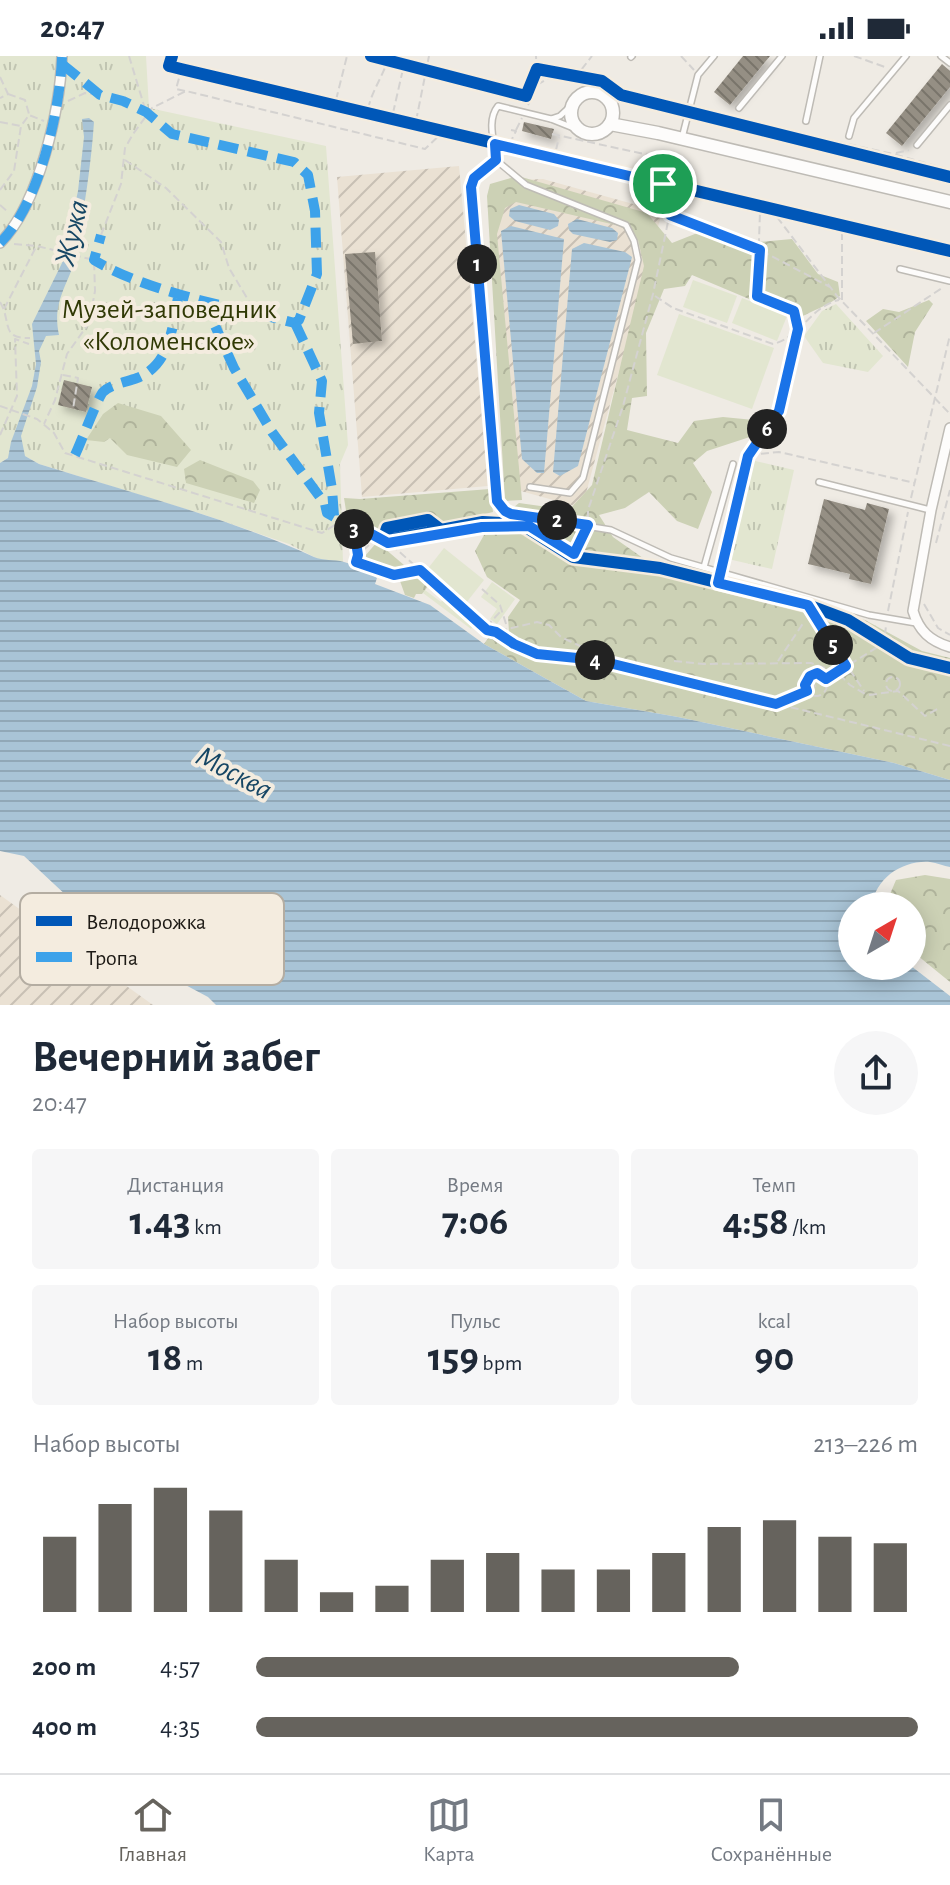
<!DOCTYPE html>
<html lang="ru">
<head>
<meta charset="utf-8">
<style>
  body { margin:0; font-family:"Alegreya Sans",sans-serif; background:#f6f6f7; color:#1f2937; height:100vh; display:flex; flex-direction:column; font-size:30px; white-space:nowrap }
  * { box-sizing:border-box; margin:0 }
  p { font-size:26px; color:#747a83 }
  .icon { flex:none; width:44px; height:44px; fill:none; stroke:currentColor; stroke-width:2; stroke-linecap:round; stroke-linejoin:round }
  .map { position:relative; height:949px; overflow:hidden }
  .panel { display:flex; flex-direction:column; background:#fff; flex:1 }
  .panel>* { flex:none }
  .needle { width:52px; rotate:39deg }
  .fabs { position:absolute; left:838px; top:836px; display:grid; gap:16px }
  .fabs a { display:grid; place-items:center; width:88px; height:88px; border-radius:50%; background:#fff; box-shadow:0 4px 20px #0003; font-size:40px }
  .pin { position:absolute; display:grid; place-items:center; width:68px; height:68px; color:#fff; margin:-34px; border:4px solid #fff; border-radius:50%; box-shadow:0 2px 8px #0007 }
  .km { position:absolute; width:40px; height:40px; margin:-20px; border-radius:50%; background:#222; color:#fff; font-size:22px; line-height:40px; text-align:center }
  .round { display:grid; place-items:center; flex:none; width:84px; height:84px; border-radius:42px; background:#f6f6f7 }
  .overview { display:flex; align-items:center; justify-content:space-between; height:136px; padding:0 32px }
  h1 { font-size:44px; font-weight:700; line-height:60px }
  .figures { display:grid; grid-template-columns:repeat(3,1fr); gap:12px; height:136px; padding:8px 32px }
  .figures div { display:grid; align-content:center; border-radius:8px; background:#f6f6f7; text-align:center }
  .figures b { font-size:40px; font-weight:700 }
  .figures small { font-size:22px; font-weight:400 }
  .figures p { font-size:22px }
  .chart { height:224px; padding:16px 32px }
  .chart p { display:flex; justify-content:space-between }
  .chart svg { width:100%; height:144px; margin-top:8px; stroke:#66635d; stroke-width:6 }
  ul { padding:0 32px; list-style:none; font-size:26px }
  li { display:grid; grid-template-columns:128px 96px 1fr; align-items:center; height:60px }
  li i { height:20px; border-radius:10px; background:#66635d }
  .status { display:flex; justify-content:space-between; align-items:center; height:56px; padding:0 40px; background:#fff; direction:ltr }
  .status svg { height:22px; fill:currentColor }
  .dock { display:flex; justify-content:space-around; align-items:center; height:112px; border-top:2px solid #e0e1e3; background:#fff; font-size:22px; color:#747a83 }
  .dock a { display:grid; justify-items:center; gap:4px }
  .dock .selected { color:#66635d }
  .map>svg:first-child { display:block }
  .industrial { fill:url(#industrial-furrows) }
  .grass { fill:url(#grass-tufts) }
  .forest { fill:url(#forest-crowns) }
  .pitch { fill:#e2e6d0 }
  .water { fill:url(#water-rules) }
  .building { fill:url(#building-back-hatch); filter:url(#shadow) }
  .lines { fill:none; stroke-linecap:round; stroke-linejoin:round }
  .lane-casing { stroke:#bebbb5; stroke-width:8 }
  .street-casing { stroke:#bebbb5; stroke-width:12 }
  .secondary-casing { stroke:#bebbb5; stroke-width:15 }
  .path { stroke:#d4d2d0; stroke-width:2; stroke-dasharray:8 4; stroke-linecap:butt }
  .lane { stroke:#fdfcfb; stroke-width:5 }
  .street { stroke:#fdfcfb; stroke-width:9 }
  .secondary { stroke:#fdfcfb; stroke-width:12 }
  .quiet { stroke:#3da2ea; stroke-width:10; stroke-dasharray:20 10; stroke-linecap:butt }
  .cycleway-casing { stroke:#f4ecdf; stroke-width:17 }
  .cycleway { stroke:#0057b8; stroke-width:12 }
  .route-casing { stroke:#fff; stroke-width:16 }
  .route { stroke:#1a73e8; stroke-width:10 }
  .labels { text-anchor:middle; dominant-baseline:central; stroke-width:8; stroke-linejoin:round; paint-order:stroke }
  .park-label { font-size:28px; fill:#303905; stroke:#f4ecdf }
  .water-label { font-size:30px; font-style:italic; fill:#164664; stroke:#f4ecdf }
  .key { fill:#f4ecdf; stroke:#b4ada2; stroke-width:2 }
  .key-label { font-size:22px; fill:#1d1a15 }
</style>
</head>
<body>
<div class="status"><b>20:47</b><svg viewBox="0 0 49 12"><path d="M0 12V9h3v3zM5 12V6h3v6zM10 12V3h3v9zM15 12V0h3v12zM26 1h20v11H26zM47 4h2v5h-2z"/></svg></div>
<div class="map">
<svg width="950" height="949" viewBox="0 0 950 949">
  <defs>
    <pattern id="industrial-furrows" width="10" height="10" patternUnits="userSpaceOnUse" patternTransform="scale(2)"><rect width="10" height="10" fill="#eae1d3"/><path d="M-1 1l2-2M0 10L10 0M9 11l2-2" fill="none" stroke="#c8c0b4"/></pattern>
    <pattern id="grass-tufts" width="24" height="20" patternUnits="userSpaceOnUse" patternTransform="scale(2)"><rect width="24" height="20" fill="#e2e6d0"/><path d="M3 7l-1-3M5 7V3M7 7l1-3M15 17l-1-3M17 17v-4M19 17l1-3" fill="none" stroke="#c1c5b2"/></pattern>
    <pattern id="forest-crowns" width="20" height="18" patternUnits="userSpaceOnUse" patternTransform="scale(2)"><rect width="20" height="18" fill="#ccd1b5"/><path d="M2 6a3 3 0 1 1 6 0M12 15a3 3 0 1 1 6 0" fill="none" stroke="#afb39b"/></pattern>
    <pattern id="water-rules" width="6" height="5" patternUnits="userSpaceOnUse" patternTransform="scale(2)"><rect width="6" height="5" fill="#a9c4d6"/><path d="M0 2.5h6" fill="none" stroke="#91a8b7"/></pattern>
    <pattern id="building-back-hatch" width="6" height="6" patternUnits="userSpaceOnUse" patternTransform="scale(2)"><rect width="6" height="6" fill="#958f84"/><path d="M-1 5l2 2M0 0l6 6M5-1l2 2" fill="none" stroke="#79746b"/></pattern>
    <filter id="shadow"><feDropShadow dx="5" dy="5" stdDeviation="4" flood-color="#0004"/></filter>
  </defs>
  <rect width="100%" height="100%" fill="#efebe4"/>
  <g class="industrial">
    <path d="M459,110L488,430L362,441L337,121Z"/>
    <path d="M543,123L662,156L582,452L510,432L490,140L519,124Z"/>
    <path d="M0,839L153,949H0Z"/>
  </g>
  <g class="grass">
    <path d="M0,0H146L149,52L326,90L348,389L340,408L343,506L318,503L289,488L205,459L39,408L25,400L8,402L0,407Z"/>
    <path d="M836,248L883,300L868,316L823,307L804,280L822,255Z"/>
    <path d="M751,404L794,414L772,513L728,503Z"/>
    <path d="M425,534L441,546L443,543L439,537L480,572L474,568L471,573L423,537Z"/>
  </g>
  <g class="forest">
    <path d="M518,120L647,157L672,187L710,172L728,175L758,186L792,183L818,218L838,226L840,240C828,250 811,255 797,263L692,219L685,230L664,233L646,277L647,340L632,342L627,374L678,387L694,365L723,361L765,365L759,378L707,395L693,407L712,436L698,473L677,465L649,436L625,452L599,459L613,481L660,514L865,564L922,595L950,602V724L894,707L678,661L586,645L484,588L492,577L509,576L508,561L520,544L487,521L475,495L488,472L519,447L569,454L592,429L644,210L638,184L620,170L516,146L505,152L497,178L522,444L505,445L487,140L490,128Z"/>
    <path d="M929,244L933,248L915,276L908,311L866,265L883,253L899,256Z"/>
    <path d="M118,347L161,360L191,394L177,411L127,399L110,382L104,386L86,384L103,358Z"/>
    <path d="M200,404L253,425L260,434L254,447L186,427L184,413Z"/>
    <path d="M490,433L493,456L386,482L347,461L344,442L360,443Z"/>
    <path d="M377,486L411,515C393,520 378,511 365,500Z"/>
    <path d="M414,517L429,529L422,538H416L414,542L405,539L400,525L402,519Z"/>
    <path d="M925,819L950,823V926L912,895V850H885L896,824Z"/>
  </g>
  <g class="pitch">
    <path d="M693,224L737,240L727,267L683,251Z"/>
    <path d="M742,242L787,260L777,285L732,267Z"/>
    <path d="M679,258L774,292L752,353L657,319Z"/>
    <path d="M444,492L484,524L466,547L426,515Z"/>
    <path d="M492,526L515,543L497,568L490,563L497,553L481,541Z"/>
  </g>
  <g class="water">
    <path d="M89,62L94,66C91,111 84,151 77,195C71,227 51,243 59,279L46,280L39,295L41,306L37,331L21,380L25,400L39,408C131,437 226,461 314,501C323,505 334,503 344,506C355,509 368,516 377,522L375,528L430,549L484,588L586,645L678,661L894,707L950,724V811C944,810 937,807 930,806C903,804 875,822 872,850H852V910H911L950,940V949H216L208,941L178,925L147,916L109,893L81,863L69,842L24,800L0,795V407L8,402L11,386L32,330L36,308L32,268L62,207L78,135L84,81L82,63Z"/>
    <path d="M519,149L554,158L559,164L558,170L550,174L515,165L509,160L510,153Z"/>
    <path d="M577,163L612,172L618,177L617,184L610,186L573,178L569,174L568,168Z"/>
    <path d="M511,170L564,183L544,417H537L522,403L501,175Z"/>
    <path d="M584,187L625,196L632,201L578,410L560,420L553,416L572,193Z"/>
  </g>
  <g class="building">
    <path d="M743,0H770L730,49L714,36Z"/>
    <path d="M942,8L950,15V31L902,90L886,77Z"/>
    <path d="M524,66L554,73L551,83L522,75Z"/>
    <path d="M375,196L382,285L353,288L345,198Z"/>
    <path d="M64,324L92,331L86,356L58,349Z"/>
    <path d="M824,443L865,454L867,447L889,453L871,528L849,523L850,518L808,508Z"/>
  </g>
  <g class="lines">
    <g class="lane-casing">
      <g id="lane">
        <path d="M941,0L950,7"/>
        <path d="M631,1L632,0"/>
        <path d="M739,52L782,0"/>
        <path d="M551,63L560,60L573,48"/>
        <path d="M806,65L820,0"/>
        <path d="M849,80L854,62L906,0"/>
        <path d="M682,82L698,19L714,0"/>
        <path d="M917,89L950,49"/>
        <path d="M496,104C495,87 486,65 498,50L551,63L581,75"/>
        <path d="M900,213L950,225"/>
        <path d="M819,426L930,454"/>
        <path d="M530,431L570,437L583,422L638,204L634,185L626,169L526,129L496,104L474,122L471,131L495,439L500,451L511,458L611,474L671,502L869,559L916,567"/>
        <path d="M704,511L733,408"/>
      </g>
    </g>
    <g class="street-casing">
      <g id="street">
        <path d="M0,187C39,148 60,54 62,0"/>
        <path d="M950,372L931,454L913,555C919,575 930,585 950,591"/>
      </g>
    </g>
    <g class="secondary-casing">
      <g id="secondary">
        <circle cx="592" cy="57" r="21"/>
        <path d="M610,68L658,77L950,146"/>
      </g>
    </g>
    <g class="path">
      <path d="M129,0L146,56"/>
      <path d="M174,0L173,6L182,8"/>
      <path d="M681,0L694,14"/>
      <path d="M854,0L885,11"/>
      <path d="M0,21L8,38L0,42"/>
      <path d="M574,23L592,0"/>
      <path d="M537,29L549,22L573,24L682,51"/>
      <path d="M185,35L176,33L183,8L446,72"/>
      <path d="M8,38L25,44L29,58"/>
      <path d="M336,44L347,0"/>
      <path d="M68,45L85,37L100,39"/>
      <path d="M528,49L537,29L536,0"/>
      <path d="M368,53C372,34 384,19 389,0"/>
      <path d="M696,54L893,98L950,114"/>
      <path d="M393,57L406,0"/>
      <path d="M416,65L429,0"/>
      <path d="M0,66L21,70"/>
      <path d="M511,74L516,75L511,85L663,125"/>
      <path d="M516,74L522,62"/>
      <path d="M552,78L667,103L663,132"/>
      <path d="M501,83L511,85L514,96L662,134L950,200"/>
      <path d="M556,94L559,81"/>
      <path d="M896,97L909,94"/>
      <path d="M125,104L166,132L221,186L229,212L256,257"/>
      <path d="M0,134L14,115L21,70L29,59L44,65"/>
      <path d="M0,149L8,156"/>
      <path d="M672,160L760,194L830,231"/>
      <path d="M777,161L837,240L950,358"/>
      <path d="M101,179L121,128L125,92L133,78L152,52L186,35L425,93L447,72L483,80"/>
      <path d="M14,188L37,190L94,204L95,235L89,267L67,298L55,344L44,368"/>
      <path d="M655,240L673,252L773,288C800,282 811,250 839,244"/>
      <path d="M842,244V175"/>
      <path d="M0,246C12,266 0,283 30,282"/>
      <path d="M4,253L36,191"/>
      <path d="M799,273L805,279"/>
      <path d="M874,277L942,232"/>
      <path d="M63,319L78,322L73,353"/>
      <path d="M0,350L37,363L54,377L65,397L322,477L343,464L385,483L487,574C503,577 517,590 533,596C552,603 576,602 597,604L950,690"/>
      <path d="M0,379L17,340L15,283L29,288"/>
      <path d="M749,399L779,396L915,427"/>
      <path d="M911,442L950,279"/>
      <path d="M588,463V454L623,350L653,238L674,137"/>
      <path d="M353,468L358,497"/>
      <path d="M378,481L358,499L356,506L394,519L417,515"/>
      <path d="M390,487L482,471L529,470L574,498L645,506L658,515L810,552L847,565L907,606L950,616"/>
      <path d="M936,487L950,434"/>
      <path d="M573,501L585,476"/>
      <path d="M722,510L748,400L779,355L798,273L794,255L757,240L760,156"/>
      <path d="M482,533L500,549L507,571"/>
      <path d="M924,548L938,572L950,579"/>
      <path d="M810,554L864,635"/>
      <path d="M888,555L908,456"/>
      <path d="M486,571L501,555"/>
      <path d="M499,575L537,566L549,569L561,581L620,609"/>
      <path d="M674,605L704,608L811,607L837,616L850,629L867,639"/>
      <path d="M778,605L804,566"/>
      <circle cx="816" cy="629" r="11"/>
      <circle cx="893" cy="628" r="7"/>
      <path d="M869,639L898,635L925,660L939,652"/>
      <path d="M776,648L807,635L884,587L886,570"/>
    </g>
    <use href="#lane" class="lane"/>
    <use href="#street" class="street"/>
    <use href="#secondary" class="secondary"/>
    <g class="quiet">
      <path d="M62,8L100,39L123,45L146,56L172,78L294,106L308,119L315,155L317,218L299,264L295,267C232,251 149,237 94,204L101,179"/>
      <path d="M0,187C39,149 60,55 62,1"/>
      <path d="M203,243L234,312L272,376L325,448L327,457L334,461"/>
      <path d="M295,267L322,325L319,357L332,433L334,460"/>
      <path d="M75,399C80,389 98,341 103,336C111,328 127,326 137,322C172,308 172,269 179,237"/>
    </g>
    <g class="cycleway-casing">
      <g id="cycleway">
        <path d="M172,0L169,10L181,13L950,195"/>
        <path d="M371,0L526,40L537,13L602,25L621,39L950,121"/>
        <path d="M441,474L390,484L385,478L387,472L428,464L441,474L483,466L521,468L573,501L660,512L808,549L848,564L909,602L950,612"/>
      </g>
    </g>
    <use href="#cycleway" class="cycleway"/>
  </g>
  <g class="lines">
    <g class="route-casing">
      <path id="route" d="M495,88L663,128L662,134L674,136L670,159L760,194L757,240L794,255L798,273L779,355L748,400L718,527L808,549L846,610L826,623L817,617L810,620L805,629L807,635L776,648L597,604L537,598L514,588L496,576L487,574L420,514L394,519L356,506L358,499L353,468L388,487L482,471L529,470L574,498L588,469L511,458L505,455L497,445L471,131L474,122L496,104Z"/>
    </g>
    <use href="#route" class="route"/>
  </g>
  <g class="labels">
    <g class="park-label">
      <text x="169" y="254">Музей-заповедник<tspan x="169" dy="32">«Коломенское»</tspan></text>
    </g>
    <g class="water-label">
      <text transform="translate(72 177) rotate(-77)">Жужа</text>
      <text transform="translate(234 717) rotate(28)">Москва</text>
    </g>
  </g>
  <rect x="20" y="837" width="264" height="92" rx="12" class="key"/>
  <rect x="36" y="860" width="36" height="10" fill="#0057b8"/>
  <rect x="36" y="896" width="36" height="10" fill="#3da2ea"/>
  <g class="key-label">
    <text x="86" y="873">Велодорожка</text>
    <text x="86" y="909">Тропа</text>
  </g>
</svg>
<div class="fabs">
<a><svg class="needle" viewBox="-14 -14 28 28"><path d="M0-13l5 13h-10z" fill="#e53935"/><path d="M0 13l5-13h-10z" fill="#747a83"/></svg></a>
</div>
<div class="pin" style="left:663px;top:128px;background:#1e9e55"><svg class="icon" aria-label="arrive" viewBox="0 0 24 24"><path d="M6 21V4h12l-3 4 3 4H6"/></svg></div>
<b class="km" style="left:477px;top:208px">1</b>
<b class="km" style="left:557px;top:464px">2</b>
<b class="km" style="left:354px;top:473px">3</b>
<b class="km" style="left:595px;top:604px">4</b>
<b class="km" style="left:833px;top:589px">5</b>
<b class="km" style="left:767px;top:373px">6</b>
</div>
<section class="panel">
<div class="overview"><div><h1>Вечерний забег</h1><p>20:47</p></div><a class="round"><svg class="icon" aria-label="share" viewBox="0 0 24 24"><path d="M12 15V3M7 8l5-5 5 5M5 13v7h14v-7"/></svg></a></div>
<div class="figures">
<div><p>Дистанция</p><b>1.43<small> km</small></b></div>
<div><p>Время</p><b>7:06</b></div>
<div><p>Темп</p><b>4:58<small> /km</small></b></div>
</div>
<div class="figures">
<div><p>Набор высоты</p><b>18<small> m</small></b></div>
<div><p>Пульс</p><b>159<small> bpm</small></b></div>
<div><p>kcal</p><b>90</b></div>
</div>
<div class="chart"><p><span>Набор высоты</span>213–226 m</p>
<svg viewBox="0 0 160 44" preserveAspectRatio="none"><path d="M5 44V21M15 44V11M25 44V6M35 44V13M45 44V28M55 44V38M65 44V36M75 44V28M85 44V26M95 44V31M105 44V31M115 44V26M125 44V18M135 44V16M145 44V21M155 44V23"/></svg>
</div>
<ul>
<li><b>200 m</b>4:57<i style="width:73%"></i></li>
<li><b>400 m</b>4:35<i style="width:100%"></i></li>
</ul>
</section>
<nav class="dock">
<a class="selected"><svg class="icon" aria-label="home" viewBox="0 0 24 24"><path d="M3 11l9-7 9 7M6 9v11h12V9"/></svg>Главная</a>
<a><svg class="icon" aria-label="map" viewBox="0 0 24 24"><path d="M3 6l6-2 6 2 6-2v14l-6 2-6-2-6 2zM9 4v14M15 6v14"/></svg>Карта</a>
<a><svg class="icon" aria-label="saved" viewBox="0 0 24 24"><path d="M7 4h10v16l-5-4-5 4z"/></svg>Сохранённые</a>
</nav>
</body>
</html>
